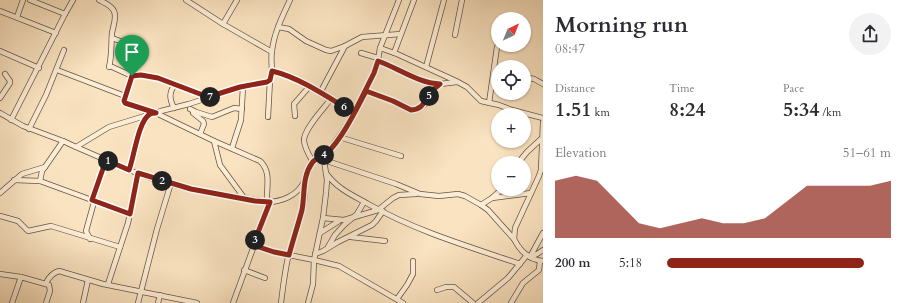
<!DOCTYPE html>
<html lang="en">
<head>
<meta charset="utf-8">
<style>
  body { margin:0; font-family:Cardo,serif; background:#f2f2f3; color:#2b2b33; height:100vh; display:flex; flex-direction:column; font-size:15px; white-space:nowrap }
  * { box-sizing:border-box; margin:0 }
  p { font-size:13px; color:#7c7c81 }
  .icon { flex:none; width:22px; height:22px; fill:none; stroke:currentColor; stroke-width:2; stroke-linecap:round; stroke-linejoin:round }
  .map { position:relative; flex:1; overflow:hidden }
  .side { display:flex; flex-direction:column; background:#fff; width:360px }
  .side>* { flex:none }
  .needle { width:26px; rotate:43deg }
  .tools { position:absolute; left:491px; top:12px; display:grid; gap:8px }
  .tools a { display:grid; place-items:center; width:40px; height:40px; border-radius:50%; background:#fff; box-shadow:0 1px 3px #0004; font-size:20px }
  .pin { position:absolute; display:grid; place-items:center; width:34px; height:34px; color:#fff; margin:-41px -17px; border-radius:50% 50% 50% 0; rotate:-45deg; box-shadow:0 0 4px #0007 }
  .pin .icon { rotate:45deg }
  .km { position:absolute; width:20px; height:20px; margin:-10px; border-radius:50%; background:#222; color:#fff; font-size:11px; line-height:20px; text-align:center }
  .round { display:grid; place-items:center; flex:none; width:42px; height:42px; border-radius:21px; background:#f2f2f3 }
  .head { display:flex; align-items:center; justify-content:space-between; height:68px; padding:0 12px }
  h1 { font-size:22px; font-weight:800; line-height:30px }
  .figures { display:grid; grid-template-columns:repeat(3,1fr); gap:6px; height:68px; padding:4px 12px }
  .figures div { display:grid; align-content:center }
  .figures b { font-size:20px; font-weight:800 }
  .figures small { font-size:11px; font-weight:400 }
  .figures p { font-size:11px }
  .chart { height:112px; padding:8px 12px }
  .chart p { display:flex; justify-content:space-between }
  .chart svg { width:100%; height:72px; margin-top:4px; fill:#8f2418; opacity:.7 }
  ul { padding:0 12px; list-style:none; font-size:13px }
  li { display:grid; grid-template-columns:64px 48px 1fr; align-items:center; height:30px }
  li i { height:10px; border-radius:5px; background:#8f2418 }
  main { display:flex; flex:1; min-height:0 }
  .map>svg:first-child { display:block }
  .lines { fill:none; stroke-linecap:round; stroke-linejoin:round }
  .street-casing { stroke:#68553e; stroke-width:6 }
  .street { stroke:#fcedd7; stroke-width:4.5 }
  .route-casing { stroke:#fff; stroke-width:8 }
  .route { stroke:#8f2418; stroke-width:5 }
</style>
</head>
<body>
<main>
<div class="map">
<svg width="543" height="303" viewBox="0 0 543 303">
  <rect width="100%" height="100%" fill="#fae3c1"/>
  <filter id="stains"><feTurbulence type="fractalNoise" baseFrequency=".005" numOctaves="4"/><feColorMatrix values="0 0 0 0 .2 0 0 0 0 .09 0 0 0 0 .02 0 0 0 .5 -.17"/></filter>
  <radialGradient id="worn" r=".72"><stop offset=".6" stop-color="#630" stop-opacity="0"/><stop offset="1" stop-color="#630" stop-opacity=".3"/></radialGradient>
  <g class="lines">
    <g class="street-casing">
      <g id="street">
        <path d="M99,0C105,3 111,5 114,11C117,18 113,26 112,33C111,44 112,56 109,67"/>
        <path d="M186,0L223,24L272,52"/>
        <path d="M0,11L56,33"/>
        <path d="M65,14L73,0"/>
        <path d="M17,17L23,0"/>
        <path d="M223,24L237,0"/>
        <path d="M278,27L289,29L306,41L326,50L331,51L345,46L362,37L401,34"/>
        <path d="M455,35L462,0"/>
        <path d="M112,38L141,49L125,96L124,101L125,103L156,113L214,141L260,161C272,172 266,188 267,202"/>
        <path d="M380,48L397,54L456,81L467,87L481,101L499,105L512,110L543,118"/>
        <path d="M0,51L39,68"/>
        <path d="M361,53L378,58"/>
        <path d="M394,53L414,0"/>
        <path d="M378,61L427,82L440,84L457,82"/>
        <path d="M110,66L132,76L141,75L158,78L208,97"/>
        <path d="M426,67L444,0"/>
        <path d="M57,70L125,96"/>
        <path d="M272,71C301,77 329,98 354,113"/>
        <path d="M524,77L534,79L543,84"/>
        <path d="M366,91L393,101L411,110L418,109L424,105L429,94L440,84"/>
        <path d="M320,93L345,46"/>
        <path d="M0,98L10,83V81L5,74"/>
        <path d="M489,103L497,47"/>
        <path d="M174,108C169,98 169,93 175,84"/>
        <path d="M190,109L196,112L212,117L234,108L242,109"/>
        <path d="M0,113L23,126L63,141"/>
        <path d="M193,113L203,121L204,124L200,134"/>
        <path d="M295,116L294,104L309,87"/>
        <path d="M268,117L270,80"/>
        <path d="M11,120L65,14L30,0"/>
        <path d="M543,122L541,170L539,176L515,228L514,239C520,251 529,260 543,261"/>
        <path d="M29,129L46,95L64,50"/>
        <path d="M339,137L401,156"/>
        <path d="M214,141L220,165L245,199"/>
        <path d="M76,147L129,170L156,180L191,189L267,202C281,202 297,196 304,182C311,169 308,158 326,155"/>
        <path d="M232,148L241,120L243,87"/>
        <path d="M324,160L396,184L420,194L439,196L458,194L465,196L481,205L488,210L514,239"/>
        <path d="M313,162C309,155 305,149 304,141C303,130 324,108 331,99"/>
        <path d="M518,163L527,152L541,139"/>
        <path d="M129,170C137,151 135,130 150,114"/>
        <path d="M326,173C337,189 354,196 370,205C416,231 470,247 520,264"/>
        <path d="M14,180L40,181L130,214"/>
        <path d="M40,181L42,171L45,167"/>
        <path d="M0,193L22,174L45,167L63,141L76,147L109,127L161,111L189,104L231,90L261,83L270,80C274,71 270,61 272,51C274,33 282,17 290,0"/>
        <path d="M492,198L531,193"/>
        <path d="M92,201L106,160"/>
        <path d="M481,205L492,198L502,189"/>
        <path d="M0,216L18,221L28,231L51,226L120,247"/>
        <path d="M323,218L344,220L378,210L393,198L399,195L416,194"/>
        <path d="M320,233L339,221"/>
        <path d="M351,237L385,241"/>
        <path d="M90,239L86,231L94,202"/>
        <path d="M253,245L274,252L314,260L339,266L403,303"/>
        <path d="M328,247L335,235L344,225L357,214L364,202"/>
        <path d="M315,254L323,251L338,242L372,225L376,221L383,211"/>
        <path d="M530,257L543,233"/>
        <path d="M530,257L537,254L543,250"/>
        <path d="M244,270L265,278"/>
        <path d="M0,274L21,277L49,285L50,291L46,303"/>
        <path d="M46,283C49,277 52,273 59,271L103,284L197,303"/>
        <path d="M108,284L128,223L138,173"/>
        <path d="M437,290L446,287H454L473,303"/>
        <path d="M397,299L407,285L413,274V261"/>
        <path d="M12,303L21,277"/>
        <path d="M83,303L88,280"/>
        <path d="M138,303L157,229L171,183"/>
        <path d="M158,303L160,295"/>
        <path d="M233,303L270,202"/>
        <path d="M281,303C283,286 285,270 289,253C295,232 308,206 304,183"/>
        <path d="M308,303L313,284L314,260L323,218L326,193L327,180L324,160L326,155L347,125L369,83L377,66L380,48L399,0"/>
        <path d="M478,303L508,278L527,255"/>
        <path d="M511,303L523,283L539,270L540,261"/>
      </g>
    </g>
    <use href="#street" class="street"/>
  </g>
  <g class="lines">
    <g class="route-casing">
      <path id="route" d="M132,76L124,101L125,103L156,113C154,113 152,113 150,114C138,121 134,158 129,170L106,160L92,200L130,214L138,173L191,189L255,201L270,202L253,245L274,252L289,255C293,240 298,225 302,210C305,194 302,177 312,163C316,157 322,157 327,153C342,139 356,110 366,91L393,101L411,110C423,109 424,102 430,93C433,90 436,87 440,84C418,83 398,68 378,61L374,73L354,113C329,98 301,78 272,71L270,80L267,82L240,87L208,97L158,78L141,75L132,76"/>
    </g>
    <use href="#route" class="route"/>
  </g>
  <rect width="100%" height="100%" filter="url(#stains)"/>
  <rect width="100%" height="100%" fill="url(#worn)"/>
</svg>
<div class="tools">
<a><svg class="needle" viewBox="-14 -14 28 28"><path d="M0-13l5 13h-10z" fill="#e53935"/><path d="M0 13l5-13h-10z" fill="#7c7c81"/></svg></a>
<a><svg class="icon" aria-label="locate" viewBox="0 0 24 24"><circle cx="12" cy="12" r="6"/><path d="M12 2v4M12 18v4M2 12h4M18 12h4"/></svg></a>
<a>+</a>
<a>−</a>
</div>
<div class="pin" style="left:132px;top:76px;background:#1e9e55"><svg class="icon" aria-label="arrive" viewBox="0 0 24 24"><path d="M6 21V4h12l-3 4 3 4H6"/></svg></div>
<b class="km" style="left:108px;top:161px">1</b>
<b class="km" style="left:162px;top:181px">2</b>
<b class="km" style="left:255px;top:240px">3</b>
<b class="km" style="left:324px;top:155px">4</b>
<b class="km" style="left:429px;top:96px">5</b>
<b class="km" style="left:344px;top:107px">6</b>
<b class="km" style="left:210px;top:97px">7</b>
</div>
<section class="side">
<div class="head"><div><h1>Morning run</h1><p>08:47</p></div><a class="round"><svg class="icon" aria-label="share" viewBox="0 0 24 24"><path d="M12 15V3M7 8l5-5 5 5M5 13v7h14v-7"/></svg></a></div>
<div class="figures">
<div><p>Distance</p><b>1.51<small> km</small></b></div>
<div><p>Time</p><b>8:24</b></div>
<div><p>Pace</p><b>5:34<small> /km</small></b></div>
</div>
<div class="chart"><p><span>Elevation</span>51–61 m</p>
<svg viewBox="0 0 160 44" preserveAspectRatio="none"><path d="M0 44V9L10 6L20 9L30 22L40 35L50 38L60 35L70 32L80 35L90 35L100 32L110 22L120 12L130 12L140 12L150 12L160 9V44z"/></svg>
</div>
<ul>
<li><b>200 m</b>5:18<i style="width:88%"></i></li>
</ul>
</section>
</main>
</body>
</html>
